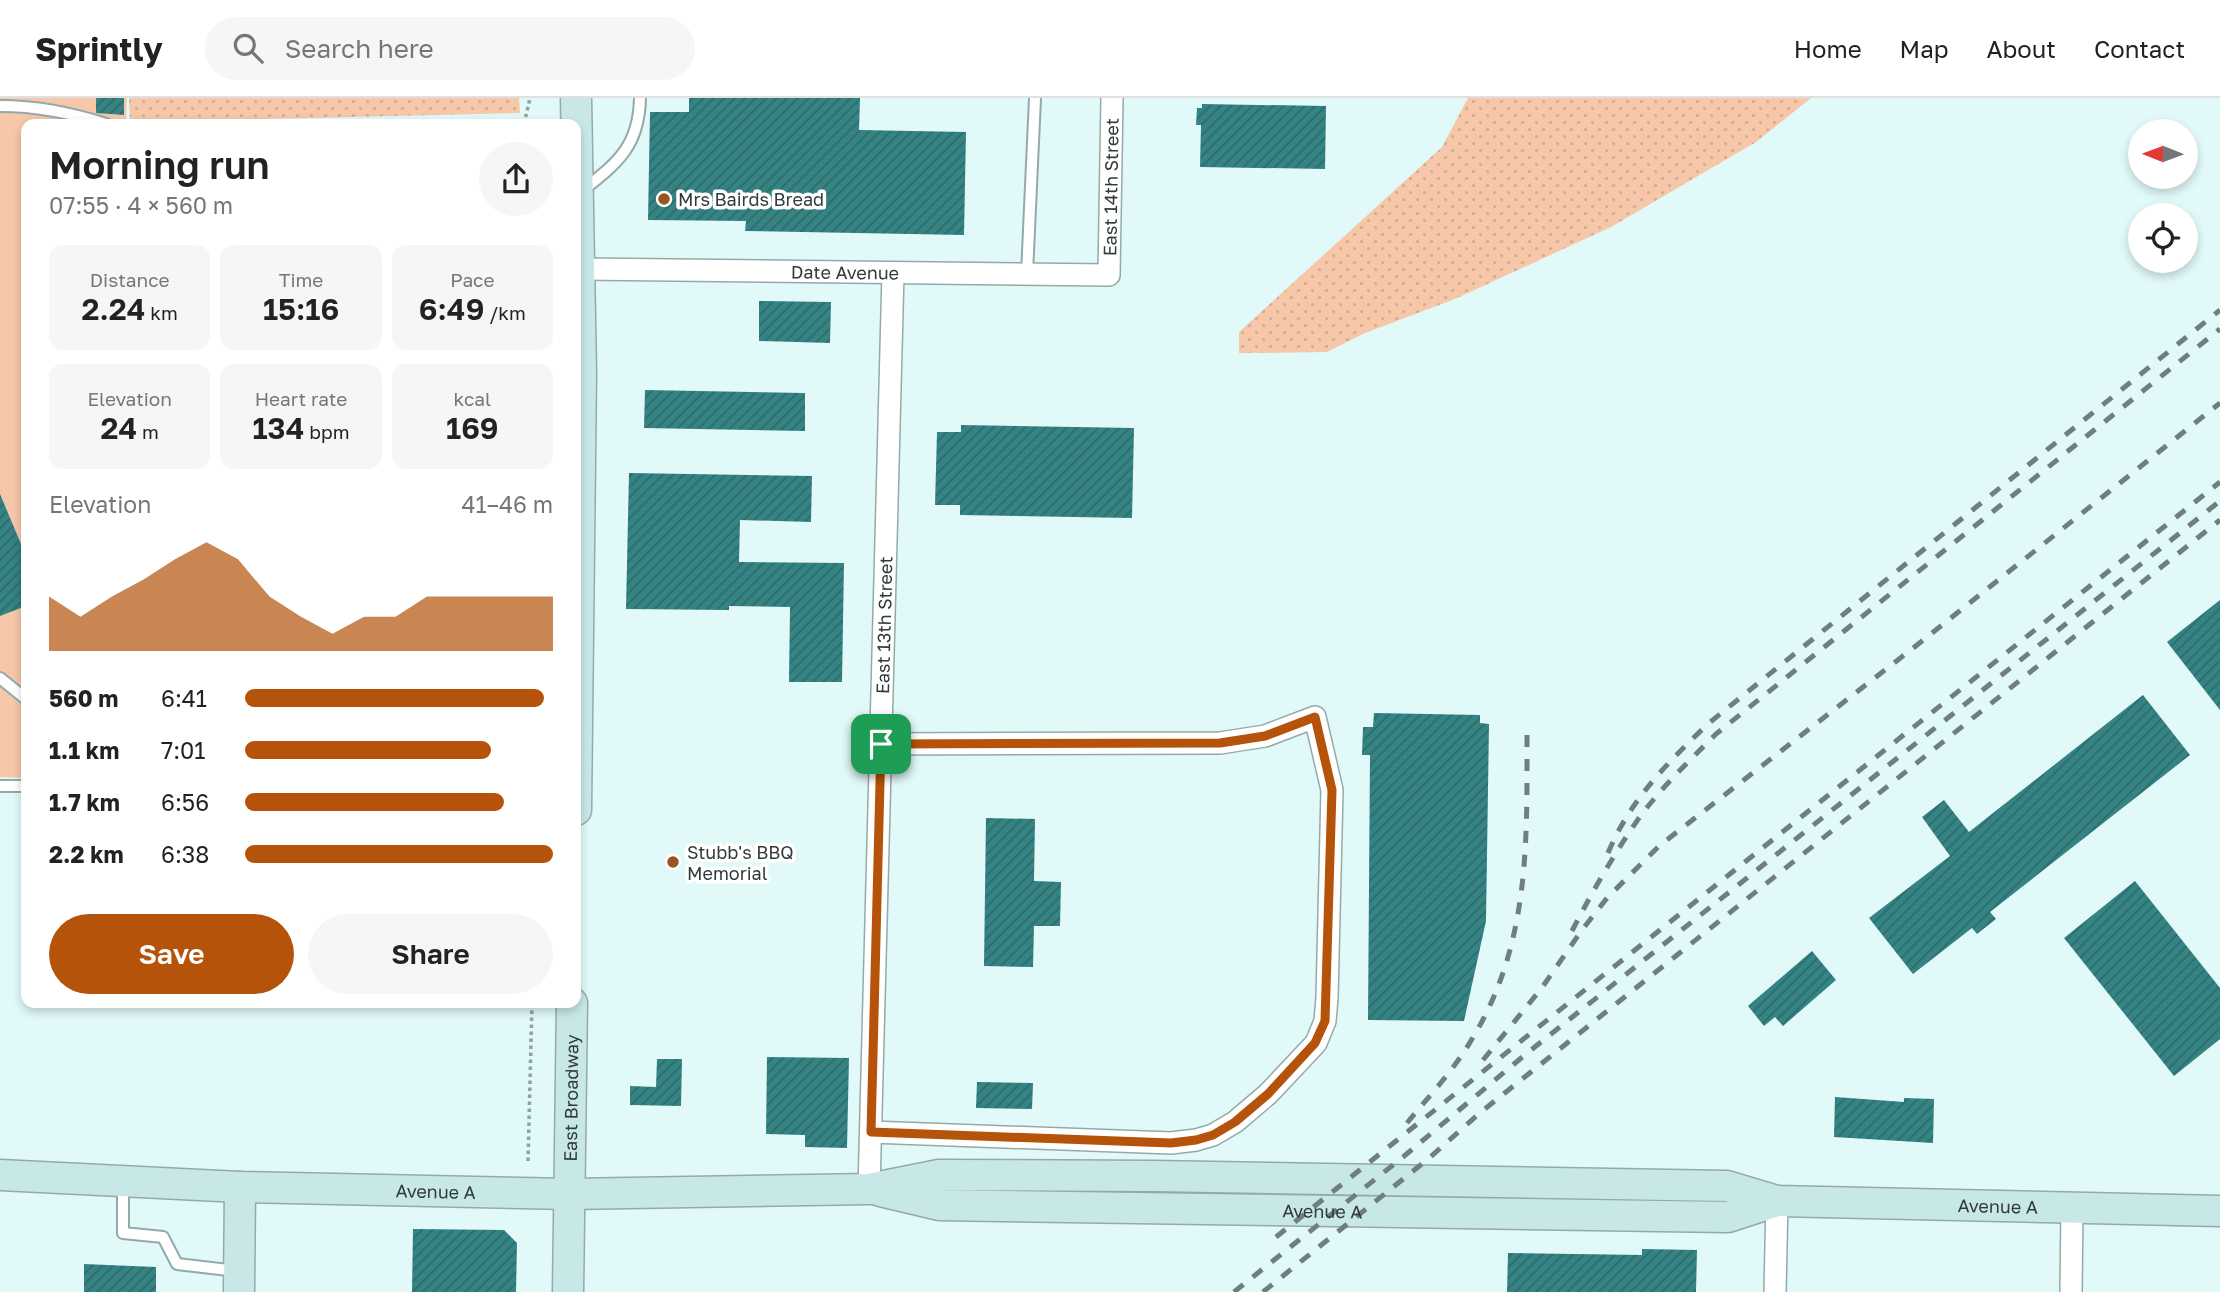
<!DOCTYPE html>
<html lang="en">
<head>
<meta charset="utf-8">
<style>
  body { margin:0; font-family:"Golos Text",sans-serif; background:#f6f6f6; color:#222; height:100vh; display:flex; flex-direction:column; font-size:26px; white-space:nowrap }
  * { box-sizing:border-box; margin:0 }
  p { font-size:23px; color:#767676 }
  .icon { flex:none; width:38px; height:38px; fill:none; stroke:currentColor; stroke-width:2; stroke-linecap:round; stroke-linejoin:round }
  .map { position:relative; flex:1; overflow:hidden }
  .side { position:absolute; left:21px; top:21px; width:560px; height:889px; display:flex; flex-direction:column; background:#fff; border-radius:14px; box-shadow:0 4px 10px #0003 }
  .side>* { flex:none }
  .needle { width:46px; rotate:271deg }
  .buttons { position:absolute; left:2128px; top:21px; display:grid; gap:14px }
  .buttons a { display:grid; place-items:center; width:70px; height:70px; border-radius:50%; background:#fff; box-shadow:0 4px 10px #0003; font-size:35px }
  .pin { position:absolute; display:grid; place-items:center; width:60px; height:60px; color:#fff; margin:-30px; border-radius:14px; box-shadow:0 4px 10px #0006 }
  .round { display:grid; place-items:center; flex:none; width:74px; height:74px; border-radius:37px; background:#f6f6f6 }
  .head { display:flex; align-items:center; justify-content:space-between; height:119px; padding:0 28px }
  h1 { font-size:38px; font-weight:600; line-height:52px }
  .figures { display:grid; grid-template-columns:repeat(3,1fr); gap:10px; height:119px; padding:7px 28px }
  .figures div { display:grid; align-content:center; border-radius:14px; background:#f6f6f6; text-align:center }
  .figures b { font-size:30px; font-weight:600 }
  .figures small { font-size:19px; font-weight:400 }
  .figures p { font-size:19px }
  .chart { height:196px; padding:14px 28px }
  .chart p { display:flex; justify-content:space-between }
  .chart svg { width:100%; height:126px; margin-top:7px; fill:#b45309; opacity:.7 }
  .cta { display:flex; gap:14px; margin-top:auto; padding:14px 28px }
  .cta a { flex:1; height:80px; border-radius:42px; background:#b45309; color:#fff; font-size:28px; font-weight:600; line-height:80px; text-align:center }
  .cta a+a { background:#f6f6f6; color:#222 }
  ul { padding:0 28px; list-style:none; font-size:23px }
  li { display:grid; grid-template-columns:112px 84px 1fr; align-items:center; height:52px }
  li i { height:18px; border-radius:9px; background:#b45309 }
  header { display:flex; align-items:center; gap:42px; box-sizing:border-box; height:98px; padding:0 35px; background:#fff; border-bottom:2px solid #e0e0e0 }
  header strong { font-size:33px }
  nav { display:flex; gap:38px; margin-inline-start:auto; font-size:24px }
  .search { width:490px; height:63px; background:#f6f6f6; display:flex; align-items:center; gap:18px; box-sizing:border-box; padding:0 24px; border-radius:38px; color:#767676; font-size:26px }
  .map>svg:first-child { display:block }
  .grass { fill:#f6c7a9 }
  .park { fill:url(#park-dots) }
  .building { fill:url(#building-hatch) }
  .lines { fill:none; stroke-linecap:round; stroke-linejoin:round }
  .service-casing { stroke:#94aaa9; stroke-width:14 }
  .minor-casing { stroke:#94aaa9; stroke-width:24 }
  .secondary-casing { stroke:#94aaa9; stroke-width:33 }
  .path { stroke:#90a1a1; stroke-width:3.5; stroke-dasharray:3.5 3.5; stroke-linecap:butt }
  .service { stroke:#fff; stroke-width:10 }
  .minor { stroke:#fff; stroke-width:21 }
  .secondary { stroke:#c8e8e8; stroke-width:30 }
  .rail { stroke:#707e7e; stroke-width:5; stroke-dasharray:12 12; stroke-linecap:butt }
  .route-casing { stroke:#fff; stroke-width:14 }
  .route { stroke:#b45309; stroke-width:9 }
  .poi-dot { fill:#975522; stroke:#fff; stroke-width:2.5 }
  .labels { text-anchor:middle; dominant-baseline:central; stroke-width:7; stroke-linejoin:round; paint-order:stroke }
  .street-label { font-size:18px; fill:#323b3b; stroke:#fff }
  .poi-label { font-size:18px; fill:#323b3b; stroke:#fff; text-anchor:start }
</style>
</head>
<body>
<header>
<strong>Sprintly</strong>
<div class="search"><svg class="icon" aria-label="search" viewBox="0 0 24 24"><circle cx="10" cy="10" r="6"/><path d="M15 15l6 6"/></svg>Search here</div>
<nav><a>Home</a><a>Map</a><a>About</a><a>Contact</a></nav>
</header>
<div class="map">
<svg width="2220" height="1194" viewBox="0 0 2220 1194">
  <defs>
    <pattern id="park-dots" width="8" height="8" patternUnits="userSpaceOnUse" patternTransform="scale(1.75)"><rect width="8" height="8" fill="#f6c7a9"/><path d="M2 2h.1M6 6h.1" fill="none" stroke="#d3ac92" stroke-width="1.8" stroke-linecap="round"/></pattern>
    <pattern id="building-hatch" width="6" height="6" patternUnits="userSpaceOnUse" patternTransform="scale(1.75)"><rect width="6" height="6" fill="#358383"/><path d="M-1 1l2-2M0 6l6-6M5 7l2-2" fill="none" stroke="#2d6c6c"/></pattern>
  </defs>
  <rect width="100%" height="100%" fill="#e2f9f9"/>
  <path class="grass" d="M0,0H127L126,26H26V680L0,679Z"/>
  <g class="park">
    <path d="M129,0H519L520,15L130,24Z"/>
    <path d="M1468,0H1811L1756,44L1611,129L1455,201L1365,235L1327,254L1239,255V234L1442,49Z"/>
  </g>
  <g class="building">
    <path d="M96,0H124V17L96,15Z"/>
    <path d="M689,0H860L859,32L966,34L964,137L745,133L746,123L648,122L650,14H689Z"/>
    <path d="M1202,6L1326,8L1325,71L1200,69L1201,27H1196L1197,10H1202Z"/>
    <path d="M759,203L831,204L830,245L759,243Z"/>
    <path d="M645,292L805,295V333L644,330Z"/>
    <path d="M961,327L1134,330L1132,420L960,417V407H935L937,334H961Z"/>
    <path d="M629,375L812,378L811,424L740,422L739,464L844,465L842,584H789L790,509L729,508V512L626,511Z"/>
    <path d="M0,396L26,458V508L0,518Z"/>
    <path d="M2220,502V612L2167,544Z"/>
    <path d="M2143,597L2190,657L1990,814L1996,821L1977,836L1972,830L1913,876L1869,820L1950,758L1922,719L1944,702L1969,734Z"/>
    <path d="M1374,615L1480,617V625L1489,626L1486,823L1464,923L1368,922L1370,657H1362L1363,629H1373Z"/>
    <path d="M986,720L1035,721L1034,783L1061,784L1060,828H1034L1033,869L984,868Z"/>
    <path d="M2135,783L2220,890V941L2174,978L2064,840Z"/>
    <path d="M1812,853L1836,882L1783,928L1775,919L1764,928L1748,908Z"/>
    <path d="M767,959L849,960L847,1050L805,1049V1037L766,1036Z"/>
    <path d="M657,961H682L681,1008L630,1007V988L656,989Z"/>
    <path d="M977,984L1033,985L1032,1011L976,1010Z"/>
    <path d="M1835,999L1904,1004V1000L1934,1001L1933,1045L1834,1039Z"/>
    <path d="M413,1131L504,1132L517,1145L516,1194H412Z"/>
    <path d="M1642,1151L1697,1152L1696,1194H1507L1508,1155L1642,1157Z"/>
    <path d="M84,1166L156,1169V1194H84Z"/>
  </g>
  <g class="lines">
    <g class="service-casing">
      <g id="service">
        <path d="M0,8C35,8 72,15 106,26"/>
        <path d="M582,93C617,65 639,49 640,0"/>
        <path d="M1027,176L1035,0"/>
        <path d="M0,580L26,601"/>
        <path d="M0,688H26"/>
        <path d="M123,1085V1135L163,1139L177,1166L237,1173"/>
      </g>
    </g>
    <g class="minor-casing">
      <g id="minor">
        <path id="s1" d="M581,171L1109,177L1112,0"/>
        <path d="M871,1034L1171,1045L1196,1042L1213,1037L1235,1024L1268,996L1316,945L1325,923L1327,900L1332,692L1315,619L1265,638L1220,645L881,646"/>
        <path id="s2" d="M869,1091L893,175"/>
        <path d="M1775,1194L1777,1103"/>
        <path d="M2071,1194L2072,1111"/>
      </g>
    </g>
    <g class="secondary-casing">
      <g id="secondary">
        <path d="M576,712L581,275L576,0"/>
        <path id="s3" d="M0,1077L240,1089L569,1096L869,1091L939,1077L1154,1078L1727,1088L1777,1103L2220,1113"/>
        <path id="s4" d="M880,1093L939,1107L1728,1119L1777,1103"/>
        <path d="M239,1194L240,1089"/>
        <path id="s5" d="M568,1194L572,905"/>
      </g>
    </g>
    <g class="path">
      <path d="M524,26L530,0"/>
      <path d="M528,1063L532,905"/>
    </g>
    <use href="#service" class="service"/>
    <use href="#minor" class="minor"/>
    <use href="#secondary" class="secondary"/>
    <g class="rail">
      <path d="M1608,755C1630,702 1668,664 1709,625L2220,212"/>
      <path d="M1572,833C1592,794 1614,756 1639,720C1661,690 1689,663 1716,636L2220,231"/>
      <path d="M1483,962L1541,891L1582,832L1607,800L1659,748L1917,547L2220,305"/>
      <path d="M1407,1025C1429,998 1454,972 1472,941C1530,846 1527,745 1527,637"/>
      <path d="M1276,1139L2220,384"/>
      <path d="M1234,1194L1403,1059L1526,956L2220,403"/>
      <path d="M1263,1194L1428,1061L1481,1014L2220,422"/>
    </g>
  </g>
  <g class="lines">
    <g class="route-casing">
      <path id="route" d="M1315,619L1332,692L1325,923L1315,945L1268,996L1235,1024L1213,1037L1196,1042L1171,1045L871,1034L881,646L1220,645L1265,638Z"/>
    </g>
    <use href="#route" class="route"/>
  </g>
  <g class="poi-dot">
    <circle cx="664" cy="101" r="7"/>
    <circle cx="673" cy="764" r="7"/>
  </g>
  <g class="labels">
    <g class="street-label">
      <text stroke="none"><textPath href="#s1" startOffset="616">East 14th Street</textPath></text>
      <text stroke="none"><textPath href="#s1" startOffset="264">Date Avenue</textPath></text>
      <text stroke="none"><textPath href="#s2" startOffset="564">East 13th Street</textPath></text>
      <text stroke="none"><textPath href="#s5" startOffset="194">East Broadway</textPath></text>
      <text stroke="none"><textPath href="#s3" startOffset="436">Avenue A</textPath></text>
      <text stroke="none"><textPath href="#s3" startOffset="2002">Avenue A</textPath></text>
      <text stroke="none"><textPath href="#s4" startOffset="444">Avenue A</textPath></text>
    </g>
    <g class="poi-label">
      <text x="678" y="101">Mrs Bairds Bread</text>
      <text x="687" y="754">Stubb's BBQ<tspan x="687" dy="21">Memorial</tspan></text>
    </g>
  </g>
</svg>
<div class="buttons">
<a><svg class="needle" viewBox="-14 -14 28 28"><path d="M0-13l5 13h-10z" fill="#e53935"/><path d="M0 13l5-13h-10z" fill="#767676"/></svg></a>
<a><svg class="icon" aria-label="locate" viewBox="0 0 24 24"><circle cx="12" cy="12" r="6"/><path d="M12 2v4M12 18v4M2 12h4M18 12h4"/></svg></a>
</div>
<div class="pin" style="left:881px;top:646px;background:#1e9e55"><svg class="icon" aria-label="arrive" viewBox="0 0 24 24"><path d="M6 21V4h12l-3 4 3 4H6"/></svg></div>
<section class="side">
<div class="head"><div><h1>Morning run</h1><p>07:55 · 4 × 560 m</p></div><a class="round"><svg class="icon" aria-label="share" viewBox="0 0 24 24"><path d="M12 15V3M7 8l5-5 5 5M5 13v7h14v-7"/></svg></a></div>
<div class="figures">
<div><p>Distance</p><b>2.24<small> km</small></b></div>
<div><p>Time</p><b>15:16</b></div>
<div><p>Pace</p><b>6:49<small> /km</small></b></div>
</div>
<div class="figures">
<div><p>Elevation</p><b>24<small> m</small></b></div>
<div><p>Heart rate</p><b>134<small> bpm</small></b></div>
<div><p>kcal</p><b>169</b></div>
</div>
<div class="chart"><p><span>Elevation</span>41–46 m</p>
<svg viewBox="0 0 160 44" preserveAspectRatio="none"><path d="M0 44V25L10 32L20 25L30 19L40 12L50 6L60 12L70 25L80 32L90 38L100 32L110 32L120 25L130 25L140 25L150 25L160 25V44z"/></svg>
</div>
<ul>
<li><b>560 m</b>6:41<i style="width:97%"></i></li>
<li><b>1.1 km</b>7:01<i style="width:80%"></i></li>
<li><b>1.7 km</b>6:56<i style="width:84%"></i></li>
<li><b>2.2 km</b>6:38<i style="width:100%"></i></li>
</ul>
<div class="cta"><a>Save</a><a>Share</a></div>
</section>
</div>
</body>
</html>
